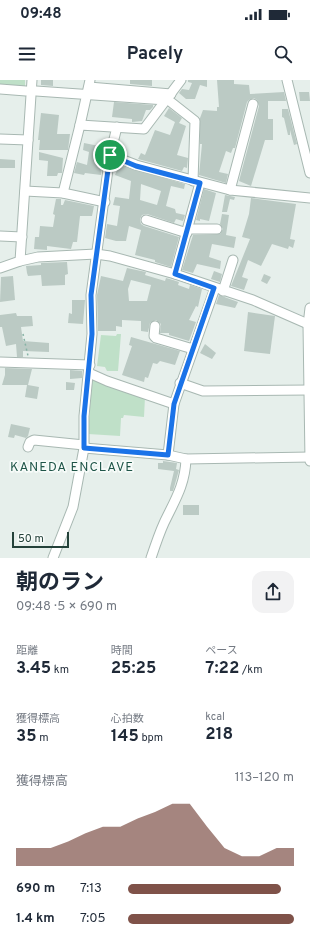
<!DOCTYPE html>
<html lang="ja">
<head>
<meta charset="utf-8">
<style>
  body { margin:0; font-family:Overpass,"Noto Sans JP",sans-serif; background:#f2f2f3; color:#1f2937; height:100vh; display:flex; flex-direction:column; font-size:15px; white-space:nowrap }
  * { box-sizing:border-box; margin:0 }
  p { font-size:13px; color:#747a83 }
  .icon { flex:none; width:22px; height:22px; fill:none; stroke:currentColor; stroke-width:2; stroke-linecap:round; stroke-linejoin:round }
  .map { position:relative; height:478px; overflow:hidden }
  .sheet { display:flex; flex-direction:column; background:#fff; flex:1 }
  .sheet>* { flex:none }
  .scale { position:absolute; left:12px; bottom:10px; width:57px; box-sizing:border-box; padding-left:4px; border:2px solid #24423a; border-top:0; font-size:11px; line-height:14px; white-space:nowrap; color:#24423a; -webkit-text-stroke:3px #f7fbf9; paint-order:stroke }
  .pin { position:absolute; display:grid; place-items:center; width:34px; height:34px; color:#fff; margin:-17px; border:2px solid #fff; border-radius:50%; box-shadow:0 1px 4px #0007 }
  .round { display:grid; place-items:center; flex:none; width:42px; height:42px; border-radius:12px; background:#f2f2f3 }
  .overview { display:flex; align-items:center; justify-content:space-between; height:68px; padding:0 16px }
  h1 { font-size:22px; font-weight:700; line-height:30px }
  .metrics { display:grid; grid-template-columns:repeat(3,1fr); gap:6px; height:68px; padding:4px 16px }
  .metrics div { display:grid; align-content:center }
  .metrics b { font-size:17px; font-weight:700 }
  .metrics small { font-size:11px; font-weight:400 }
  .metrics p { font-size:11px }
  .chart { height:112px; padding:8px 16px }
  .chart p { display:flex; justify-content:space-between }
  .chart svg { width:100%; height:72px; margin-top:4px; fill:#7f5249; opacity:.7 }
  ul { padding:0 16px; list-style:none; font-size:13px }
  li { display:grid; grid-template-columns:64px 48px 1fr; align-items:center; height:30px }
  li i { height:10px; border-radius:5px; background:#7f5249 }
  .status { display:flex; justify-content:space-between; align-items:center; height:28px; padding:0 20px; background:#fff; direction:ltr }
  .status svg { height:11px; fill:currentColor }
  header { display:flex; justify-content:space-between; align-items:center; height:52px; padding:0 16px; background:#fff; font-size:18px; font-weight:700 }
  .map>svg:first-child { display:block }
  .green { fill:#bfe0c8 }
  .building { fill:#bbcac4; fill-rule:evenodd }
  .lines { fill:none; stroke-linecap:round; stroke-linejoin:round }
  .minor-casing { stroke:#a8b8b2; stroke-width:11 }
  .path { stroke:#86b3a5; stroke-width:1.5; stroke-dasharray:2 3; stroke-linecap:butt }
  .minor { stroke:#fff; stroke-width:9 }
  .route-casing { stroke:#fff; stroke-width:8 }
  .route { stroke:#1a73e8; stroke-width:5 }
  .labels { text-anchor:middle; dominant-baseline:central; stroke-width:3.5; stroke-linejoin:round; paint-order:stroke }
  .neighbourhood-label { font-size:13px; letter-spacing:1px; fill:#1f5548; stroke:#f7fbf9 }
</style>
</head>
<body>
<div class="status"><b>09:48</b><svg viewBox="0 0 49 12"><path d="M0 12V9h3v3zM5 12V6h3v6zM10 12V3h3v9zM15 12V0h3v12zM26 1h20v11H26zM47 4h2v5h-2z"/></svg></div>
<header><svg class="icon" aria-label="menu" viewBox="0 0 24 24"><path d="M4 6h16M4 12h16M4 18h16"/></svg>Pacely<svg class="icon" aria-label="search" viewBox="0 0 24 24"><circle cx="10" cy="10" r="6"/><path d="M15 15l6 6"/></svg></header>
<div class="map">
<svg width="310" height="478" viewBox="0 0 310 478">
  <rect width="100%" height="100%" fill="#e6efeb"/>
  <g class="green">
    <path d="M0,0H25V6L0,5Z"/>
    <path d="M117,254H121L118,291H107L105,287L97,286L101,255L116,256Z"/>
    <path d="M95,300L145,317L144,337L124,335L123,338H121L120,356L88,354L92,301Z"/>
  </g>
  <g class="building">
    <path d="M41,0H53V6L41,5Z"/>
    <path d="M130,0H152V6L130,4Z"/>
    <path d="M188,0H207V7L200,5L195,19H186L179,13L182,9L189,10L192,3L188,2Z"/>
    <path d="M217,0H234V4L249,5L250,14L284,12L286,21H268V39H273V60H265L251,106L239,101L259,26L257,20L254,18L249,20L247,22L235,68H233L231,73L226,71L219,92L228,94L226,103L199,95L202,64H200V38L203,30L217,31V27H219Z"/>
    <path d="M299,12H309L310,21H300Z"/>
    <path d="M114,22L153,25V27L150,30H146L142,41L132,42V39L112,37Z"/>
    <path d="M169,28L182,38L179,43L186,46L177,75L188,78L187,88L184,87L182,91L138,79L141,73L145,75L155,50L170,55L175,42L164,36Z"/>
    <path d="M282,29H288L297,64L294,65L290,50V55H288L284,38L282,37Z"/>
    <path d="M41,33L59,35L57,54H70L68,70H39L40,60H38Z"/>
    <path d="M84,63L104,67L99,85L102,86L101,95L85,93L84,95L74,93L77,82L87,85L89,72L83,70Z"/>
    <path d="M39,72L63,78L62,93H58L57,96H47L48,81L39,80Z"/>
    <path d="M0,79L15,80V88H0Z"/>
    <path d="M119,85L185,104L184,109L171,106L166,126L175,129L176,133L185,135L183,141L176,139L174,143L147,134L142,135L140,139L141,144L144,146L179,157L171,187L155,182V180L135,175L141,150L129,146L126,161H116L105,158L107,144L117,146L120,126L113,125L115,117L129,119L131,101L115,95ZM141,104L161,111L157,125L140,120Z"/>
    <path d="M204,109L216,113L209,141L200,139V141L196,140Z"/>
    <path d="M225,115L235,117L234,120L230,119L227,132H222Z"/>
    <path d="M251,118L296,124L290,159L295,160L293,168L289,166L288,169L272,164L261,186L248,180L242,197L248,199L244,210L231,206L250,159L242,157L249,134Z"/>
    <path d="M56,119H61V125H63L65,120L94,126L92,136H80L77,162H73L71,169L47,166V170L34,169L35,157H39L40,146L53,147L55,135L53,134Z"/>
    <path d="M222,134L229,135L226,155L236,157L234,168L212,164L209,177L221,181L220,189L197,184L193,193L182,190L193,155L220,154L223,149L220,144Z"/>
    <path d="M67,182L68,194L65,195V205L42,206L41,195L28,196L27,193L26,186L41,185V183Z"/>
    <path d="M127,188L146,192L145,195L165,201L166,198L173,200L179,202L178,205L189,209L190,205L202,209L198,227L196,226L189,240L196,242L189,261L169,255V253H160L161,244L156,240L150,243L148,252L141,251V241L122,240V247L116,246V251H98L97,215L101,196L123,201ZM131,200L151,205L147,221H129L128,209Z"/>
    <path d="M214,191L222,194L220,202L211,199Z"/>
    <path d="M264,194L271,197L267,204L261,201Z"/>
    <path d="M13,196L15,220L0,222L1,197Z"/>
    <path d="M219,215L238,222L235,228L216,224Z"/>
    <path d="M72,220H85L83,244L68,243L69,233L72,234Z"/>
    <path d="M248,232L275,236L270,274L244,271Z"/>
    <path d="M16,233L17,236H32L33,246L21,247L23,261L49,263V272L23,271V277H17L16,264L6,266L2,247H0V235Z"/>
    <path d="M131,257L180,271L175,285L160,281L157,284L153,283L148,298L145,297L144,302L122,295L132,266L129,265Z"/>
    <path d="M205,264L216,273L212,279L200,273Z"/>
    <path d="M5,288L32,289L28,305L39,307L37,319L25,317L27,305H2L5,295Z"/>
    <path d="M70,290L82,291V298L70,299Z"/>
    <path d="M66,302L75,303L74,310H66Z"/>
    <path d="M11,344L30,348L28,356L26,358L15,355L14,358L8,357Z"/>
    <path d="M163,381L177,383L176,389L179,390L173,411H170V408L174,391L158,389V383H163Z"/>
    <rect x="183" y="425" width="16" height="10"/>
  </g>
  <g class="lines">
    <g class="minor-casing">
      <g id="minor">
        <path d="M287,0L310,93"/>
        <path d="M89,7L171,14"/>
        <path d="M0,9L26,11"/>
        <path d="M36,11L166,20"/>
        <path d="M167,19L195,41L193,101"/>
        <path d="M80,45L90,0"/>
        <path d="M0,59L28,60"/>
        <path d="M110,75L136,85L230,110L310,118"/>
        <path d="M230,110L253,24"/>
        <path d="M25,111L63,113L105,122"/>
        <path d="M63,113L80,45L144,49L181,0"/>
        <path d="M146,140L187,153"/>
        <path d="M188,149H217"/>
        <path d="M0,156L22,157"/>
        <path d="M20,181L38,177L96,174L110,176L175,194L253,220L310,245"/>
        <path d="M0,188L20,181L32,0"/>
        <path d="M175,194L200,103"/>
        <path d="M223,211L233,180"/>
        <path d="M310,228L308,245L310,381"/>
        <path d="M155,246L154,256L156,258L193,269"/>
        <path d="M0,282L90,285"/>
        <path d="M89,293L107,301L174,324"/>
        <path d="M180,303L203,311L309,310"/>
        <path d="M28,367L30,362L34,360L84,365"/>
        <path d="M84,368L168,375L186,379L310,377"/>
        <path d="M168,375L174,324L215,208"/>
        <path d="M53,478L73,427L84,368V336L92,254L91,215L110,75L117,47"/>
        <path d="M151,478C155,466 159,454 164,443C175,420 185,405 186,379"/>
      </g>
    </g>
    <path class="path" d="M23,254L28,276"/>
    <use href="#minor" class="minor"/>
  </g>
  <g class="lines">
    <g class="route-casing">
      <path id="route" d="M110,75L136,86L200,103L175,194L214,208L174,324L168,375L84,368V336L92,254L91,215Z"/>
    </g>
    <use href="#route" class="route"/>
  </g>
  <g class="labels">
    <g class="neighbourhood-label">
      <text x="72" y="388">KANEDA ENCLAVE</text>
    </g>
  </g>
</svg>
<div class="scale">50 m</div>
<div class="pin" style="left:110px;top:75px;background:#1e9e55"><svg class="icon" aria-label="arrive" viewBox="0 0 24 24"><path d="M6 21V4h12l-3 4 3 4H6"/></svg></div>
</div>
<section class="sheet">
<div class="overview"><div><h1>朝のラン</h1><p>09:48 · 5 × 690 m</p></div><a class="round"><svg class="icon" aria-label="share" viewBox="0 0 24 24"><path d="M12 15V3M7 8l5-5 5 5M5 13v7h14v-7"/></svg></a></div>
<div class="metrics">
<div><p>距離</p><b>3.45<small> km</small></b></div>
<div><p>時間</p><b>25:25</b></div>
<div><p>ペース</p><b>7:22<small> /km</small></b></div>
</div>
<div class="metrics">
<div><p>獲得標高</p><b>35<small> m</small></b></div>
<div><p>心拍数</p><b>145<small> bpm</small></b></div>
<div><p>kcal</p><b>218</b></div>
</div>
<div class="chart"><p><span>獲得標高</span>113–120 m</p>
<svg viewBox="0 0 160 44" preserveAspectRatio="none"><path d="M0 44V33L10 33L20 33L30 29L40 24L50 20L60 20L70 15L80 11L90 6L100 6L110 20L120 33L130 38L140 38L150 33L160 33V44z"/></svg>
</div>
<ul>
<li><b>690 m</b>7:13<i style="width:92%"></i></li>
<li><b>1.4 km</b>7:05<i style="width:100%"></i></li>
</ul>
</section>
</body>
</html>
